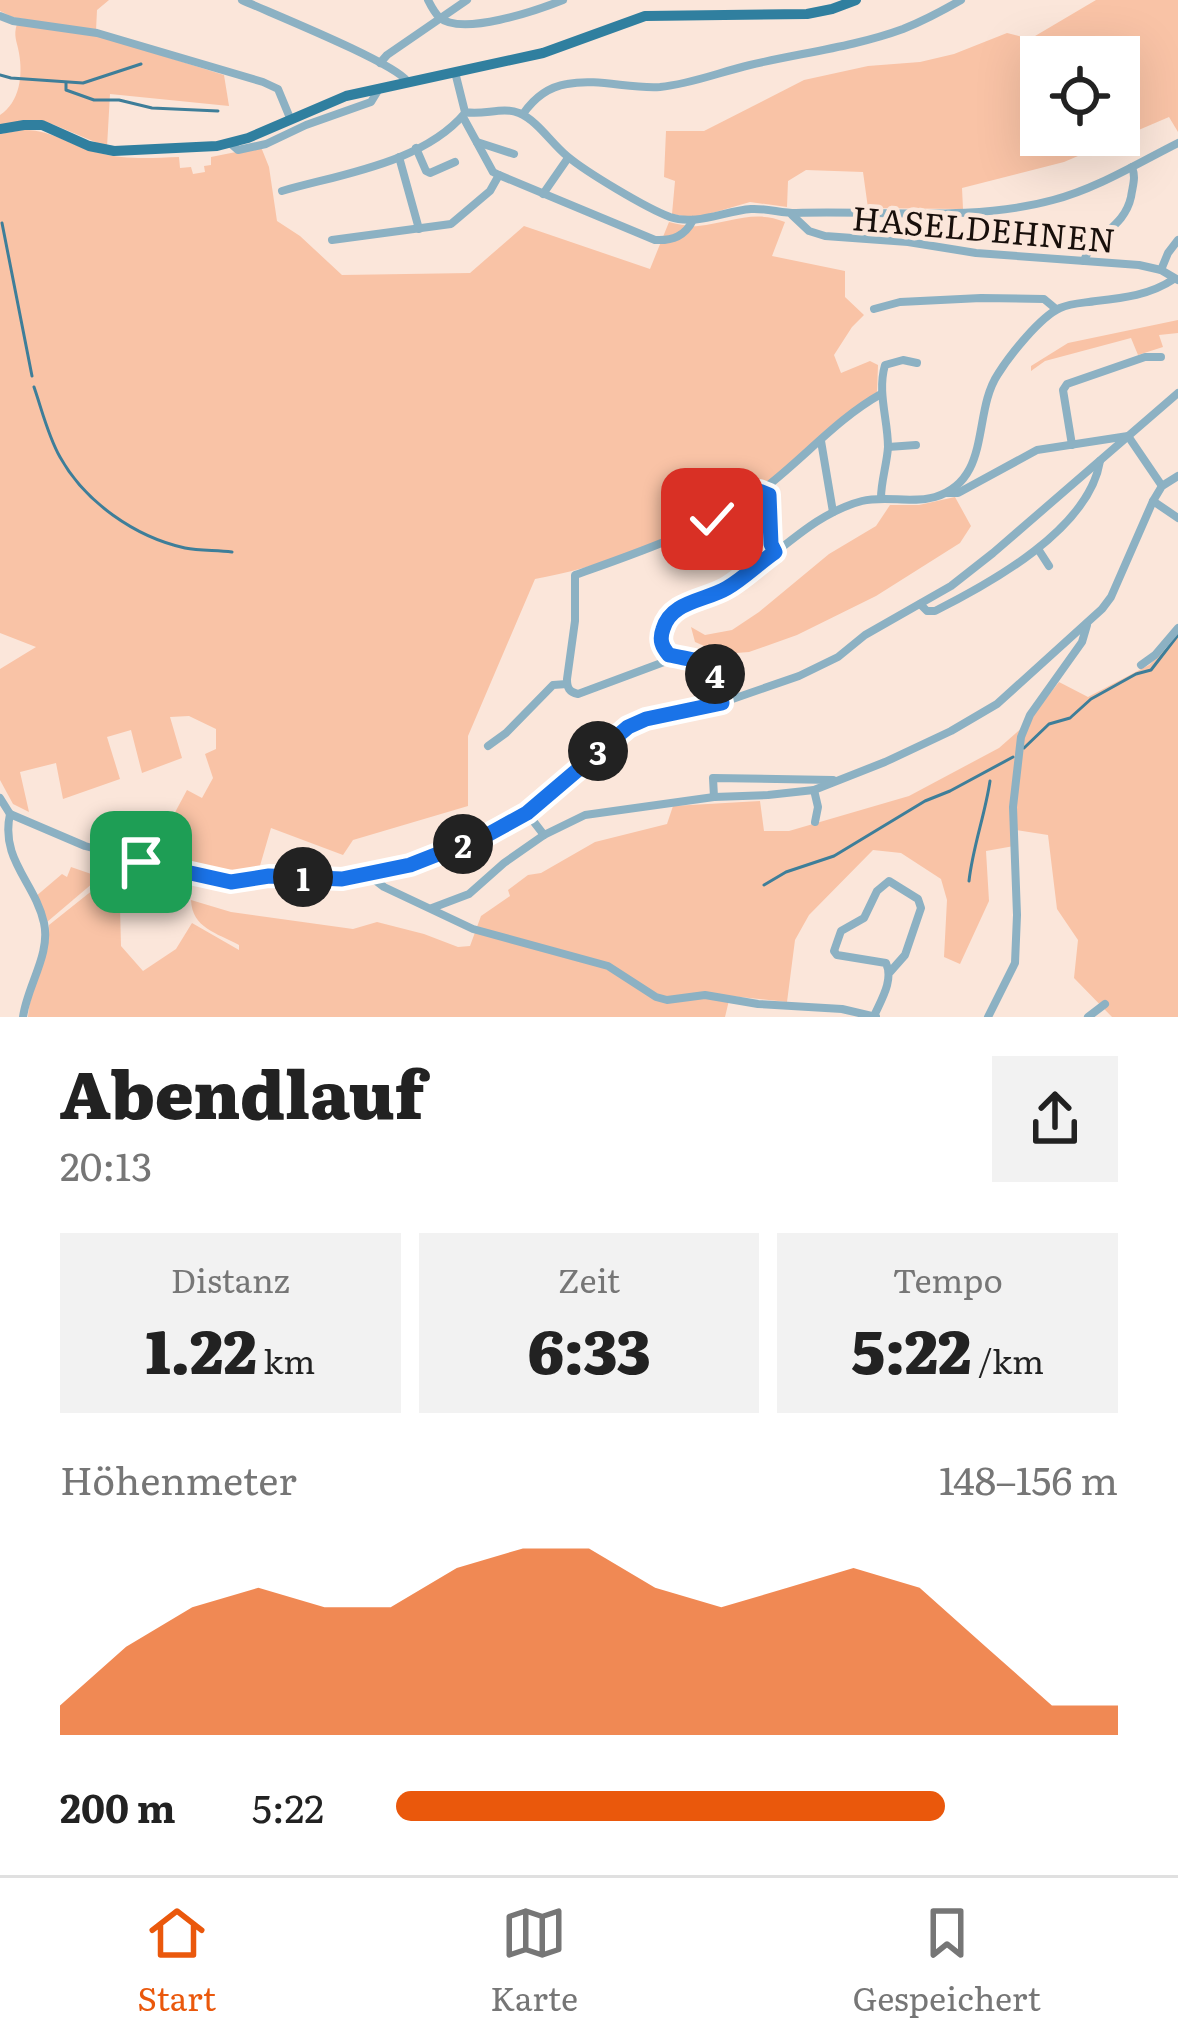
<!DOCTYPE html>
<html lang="de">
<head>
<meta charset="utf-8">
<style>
  body { margin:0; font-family:Literata,serif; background:#f2f2f2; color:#222; height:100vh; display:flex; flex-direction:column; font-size:45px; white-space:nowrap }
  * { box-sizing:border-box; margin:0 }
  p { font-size:39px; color:#767676 }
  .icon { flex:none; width:66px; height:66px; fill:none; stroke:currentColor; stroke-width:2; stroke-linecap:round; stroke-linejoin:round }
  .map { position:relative; height:1017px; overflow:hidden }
  .details { display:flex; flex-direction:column; background:#fff; flex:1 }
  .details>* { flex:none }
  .fabs { position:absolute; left:1020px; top:36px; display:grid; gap:24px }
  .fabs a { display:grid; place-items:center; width:120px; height:120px; border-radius:0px; background:#fff; box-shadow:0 12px 48px #0002; font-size:60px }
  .pin { position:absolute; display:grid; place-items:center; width:102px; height:102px; color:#fff; margin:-51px; border-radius:24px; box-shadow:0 6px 18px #0006 }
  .km { position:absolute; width:60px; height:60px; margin:-30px; border-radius:50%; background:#222; color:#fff; font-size:33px; line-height:60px; text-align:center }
  .round { display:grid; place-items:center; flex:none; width:126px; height:126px; border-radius:0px; background:#f2f2f2 }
  .head { display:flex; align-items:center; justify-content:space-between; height:204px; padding:0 60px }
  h1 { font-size:66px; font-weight:800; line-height:90px }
  .metrics { display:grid; grid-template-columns:repeat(3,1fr); gap:18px; height:204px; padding:12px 60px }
  .metrics div { display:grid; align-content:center; border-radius:0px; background:#f2f2f2; text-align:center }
  .metrics b { font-size:60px; font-weight:800 }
  .metrics small { font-size:33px; font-weight:400 }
  .metrics p { font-size:33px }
  .chart { height:336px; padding:24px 60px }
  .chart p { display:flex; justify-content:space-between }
  .chart svg { width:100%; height:216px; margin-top:12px; fill:#ea580c; opacity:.7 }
  ul { padding:0 60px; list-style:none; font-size:39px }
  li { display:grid; grid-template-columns:192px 144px 1fr; align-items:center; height:90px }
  li i { height:30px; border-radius:15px; background:#ea580c }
  .tab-bar { display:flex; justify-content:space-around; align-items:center; height:168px; border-top:3px solid #e0e0e0; background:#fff; font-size:33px; color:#767676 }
  .tab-bar a { display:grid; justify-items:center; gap:6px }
  .tab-bar .selected { color:#ea580c }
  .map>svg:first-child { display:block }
  .green { fill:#f9c3a6; fill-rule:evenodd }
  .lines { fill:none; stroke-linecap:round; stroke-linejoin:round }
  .stream { stroke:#3e7e99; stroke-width:3 }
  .minor { stroke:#8cb1c3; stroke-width:8 }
  .major { stroke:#307f9f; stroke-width:10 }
  .route-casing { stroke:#fff; stroke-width:24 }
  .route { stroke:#1a73e8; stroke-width:15 }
  .labels { text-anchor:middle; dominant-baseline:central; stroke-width:9; stroke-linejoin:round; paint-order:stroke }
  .street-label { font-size:33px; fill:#180f0b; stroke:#fbe6da }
</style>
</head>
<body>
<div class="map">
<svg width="1178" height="1017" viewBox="0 0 1178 1017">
  <rect width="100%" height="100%" fill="#fbe6da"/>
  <g class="green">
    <path d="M0,0H109L97,10L96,31L12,17L0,11Z"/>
    <path d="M1096,0H1178V132L1169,117L1064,162L962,188L963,209L868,208L863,172L806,170L788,181L787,207L750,202L695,218L672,214L675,181L664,177L666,131H704L804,80L868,66L920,62L954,54L1007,33L1030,39ZM1041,57H1119V135H1041Z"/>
    <path d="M17,24L93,34L224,75L229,106L110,94L107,147L52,124L0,126V115C20,102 23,75 19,53C17,41 13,36 17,24Z"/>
    <path d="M23,130C52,129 72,147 99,153C125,160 152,158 179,157L180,168L191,167L193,174L205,172L204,166L211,165V157L261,147L269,167L277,221L300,236L342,275L470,273L524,226L650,269L669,222C678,224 689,227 698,226C730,223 754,209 785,222L772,256L845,271V297L864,315L852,327L834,355L841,373L870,361L878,365L877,393C839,422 804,453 767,482C707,529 609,566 535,579L468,736V806L353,840L343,855L271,828L257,876L226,879L149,861L187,790L202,798L213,778L205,754L216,749V729L189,716L170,717L182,758L142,773L131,730L107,737L120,779L63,799L56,763L20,772L29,812L13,804L0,780V669L36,647L0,633V134Z"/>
    <path d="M1178,320V333L1159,335L1163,347L1138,355L1131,338L1045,361L1031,371V366L1068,343Z"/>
    <path d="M955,497L971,526L960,543L876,596L797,635L749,652L723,654L695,642L691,627L705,635L732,630L759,612L829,554L876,526L890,505H919Z"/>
    <path d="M1178,630V1017H1112L1074,978L1078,940L1057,909L1048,835L1016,830L1014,846L986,851L989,901L960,964L944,957L947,900L941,879L901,853L873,850L809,915L795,940L787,1002L730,996L725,1017H28C30,985 51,958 49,925L128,862L145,878L120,907L121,946L143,971L176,949L192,923L239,950V945C217,933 192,928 191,900L231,912L353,929L377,922L424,934L458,947L470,946L481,916L510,896L508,890L528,875L541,873L595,842L667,824L673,806L760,801L764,831H789L909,796L999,748L1024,726L1059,682L1088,697L1149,665L1176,639L1175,633Z"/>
    <path d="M71,867L100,877L47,922L35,897L62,874L67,877Z"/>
  </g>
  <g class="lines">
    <g class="stream">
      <path d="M0,75L11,78L83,83L141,64"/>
      <path d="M66,83V90L94,100H119L152,108L218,111"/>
      <path d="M2,223L32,376"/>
      <path d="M34,387C42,410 48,436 60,457C85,502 135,537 185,548C200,551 216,550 232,552"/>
      <path d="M1024,748L1049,724L1070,718L1091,699L1136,674L1151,670L1178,635"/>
      <path d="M969,881C973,846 985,815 990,781"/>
      <path d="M764,885L786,872L834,856L925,801L950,791L1013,757"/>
    </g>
    <g class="minor">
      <path d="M242,0C273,14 393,62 407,81"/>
      <path d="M428,0C431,6 434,12 439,17C461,37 538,10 563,0"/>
      <path d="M0,16L13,21L97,33L263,82L278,89L290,118"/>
      <path d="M380,63L387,55L467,0"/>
      <path d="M455,72L465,112C483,116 502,106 519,113C538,121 551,143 567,156C586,172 646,208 670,217C696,226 724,211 751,209C766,208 781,213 796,213C878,210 973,222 1053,200C1096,189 1138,163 1178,143"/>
      <path d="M523,114C534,98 548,87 567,84C598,78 629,89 660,87C691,84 720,72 750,65C800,53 854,47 903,29C923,21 942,11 961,0"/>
      <path d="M463,117L493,172L499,175"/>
      <path d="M477,142L514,154"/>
      <path d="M230,143L238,150L266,144L306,125L371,102L379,89"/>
      <path d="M416,148L426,171L430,173L455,162"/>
      <path d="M399,157L419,229"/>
      <path d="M282,191C341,174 423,163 465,113"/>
      <path d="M543,194L568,158"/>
      <path d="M792,215L809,231L825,236L908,242L976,253L1139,265L1161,270L1178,280"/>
      <path d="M332,240L451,224L490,191L499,175L655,240C673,241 685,236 693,220"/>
      <path d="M1084,261C1093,234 1124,229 1131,197C1133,184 1136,178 1132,167"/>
      <path d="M1161,270L1168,253L1178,240"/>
      <path d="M874,309L900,302L981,298L1044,299L1056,309"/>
      <path d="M821,441L833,512"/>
      <path d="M1072,445L1063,390L1067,384L1145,357H1161"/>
      <path d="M888,447L916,445"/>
      <path d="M764,491L769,495L771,544L775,552"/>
      <path d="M947,493H958L1037,450L1128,436L1162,486"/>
      <path d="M881,498C881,481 887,464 888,447C888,419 877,393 885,365L903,360L917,363"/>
      <path d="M1153,501L1178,518"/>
      <path d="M1038,549L1049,566"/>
      <path d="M920,604L927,611H935C991,583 1089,529 1100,461"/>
      <path d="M669,655L664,662L578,694C569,692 567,688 567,679L575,621V575C640,552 711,528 766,487C805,457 838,418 881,394"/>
      <path d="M1141,665L1155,655L1178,628"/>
      <path d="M721,703L718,680L707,664L665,652C660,640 660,628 668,618C680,601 706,598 724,589C772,563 808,515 862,501C886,495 911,504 935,497C992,480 972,413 998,374C1010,355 1040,317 1060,308C1071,303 1084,303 1096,301C1124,298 1150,295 1174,279"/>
      <path d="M488,746L506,733L553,685L567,684"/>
      <path d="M814,790L818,807L815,822"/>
      <path d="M714,797L713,778L833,780"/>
      <path d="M0,798L10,814L85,846L219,881L231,882L280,876L342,879L427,859L489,834L527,813L627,727L646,719L721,703L799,676L838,657L865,635L951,586L993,553L1178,393"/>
      <path d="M527,813L544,835"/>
      <path d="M10,814C0,860 35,882 44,923C51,954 27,986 23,1017"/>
      <path d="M367,874L384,887L473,929L608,966L656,997L667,1000L705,995L758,1004L842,1009L876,1017"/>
      <path d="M432,908L469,894L504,863L544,835L585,815L714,797L768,795L814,790L885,762L951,731L997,704L1102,609L1111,597L1153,501L1162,486L1178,476"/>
      <path d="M874,1016C881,1000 894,980 886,963L837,955L834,951L841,931L864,918L877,891L889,881L918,899L921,908L905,955L890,972"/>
      <path d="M988,1017L1015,963L1017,915L1013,807L1021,737L1030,715L1082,642L1087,625"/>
      <path d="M1088,1017L1105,1004"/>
    </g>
    <path class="major" d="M0,129L24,125H42L89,146L114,151L217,146L248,138L346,96L543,53L645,16L807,14L832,9L856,0"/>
  </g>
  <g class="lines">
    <g class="route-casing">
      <path id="route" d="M141,862L231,882L269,876L342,879L410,865L489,834L527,813L628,727L646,719L722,703C713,658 711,664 669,655C662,647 659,640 663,629C671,601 705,601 727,588C744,578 759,563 775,552L771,544L769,495L759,491L712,519"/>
    </g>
    <use href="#route" class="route"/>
  </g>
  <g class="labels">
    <g class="street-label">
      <text transform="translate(984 227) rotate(5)">HASELDEHNEN</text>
    </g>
  </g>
</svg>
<div class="fabs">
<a><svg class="icon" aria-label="locate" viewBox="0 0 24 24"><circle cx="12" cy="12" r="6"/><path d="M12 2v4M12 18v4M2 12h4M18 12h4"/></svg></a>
</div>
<div class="pin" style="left:141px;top:862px;background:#1e9e55"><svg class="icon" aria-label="arrive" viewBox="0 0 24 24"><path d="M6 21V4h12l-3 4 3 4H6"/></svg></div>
<div class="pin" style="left:712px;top:519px;background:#d93025"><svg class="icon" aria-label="check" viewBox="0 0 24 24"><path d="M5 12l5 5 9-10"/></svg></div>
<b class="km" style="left:303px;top:877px">1</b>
<b class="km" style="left:463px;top:844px">2</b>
<b class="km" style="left:598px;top:751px">3</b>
<b class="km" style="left:715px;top:674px">4</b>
</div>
<section class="details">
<div class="head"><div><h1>Abendlauf</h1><p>20:13</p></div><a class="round"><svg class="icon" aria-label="share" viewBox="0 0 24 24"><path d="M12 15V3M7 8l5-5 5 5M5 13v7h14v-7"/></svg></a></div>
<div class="metrics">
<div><p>Distanz</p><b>1.22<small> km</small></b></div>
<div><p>Zeit</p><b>6:33</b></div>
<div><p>Tempo</p><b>5:22<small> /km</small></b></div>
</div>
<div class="chart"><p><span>Höhenmeter</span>148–156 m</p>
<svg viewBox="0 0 160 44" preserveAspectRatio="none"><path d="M0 44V38L10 26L20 18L30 14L40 18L50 18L60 10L70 6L80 6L90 14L100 18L110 14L120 10L130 14L140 26L150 38L160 38V44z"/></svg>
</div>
<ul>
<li><b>200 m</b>5:22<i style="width:76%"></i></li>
</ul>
</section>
<nav class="tab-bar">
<a class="selected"><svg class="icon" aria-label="home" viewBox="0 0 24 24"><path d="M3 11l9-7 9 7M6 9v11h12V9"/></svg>Start</a>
<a><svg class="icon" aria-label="map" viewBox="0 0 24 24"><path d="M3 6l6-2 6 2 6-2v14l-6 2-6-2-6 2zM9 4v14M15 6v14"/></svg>Karte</a>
<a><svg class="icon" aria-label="saved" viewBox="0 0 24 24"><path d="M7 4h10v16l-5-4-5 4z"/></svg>Gespeichert</a>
</nav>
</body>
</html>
